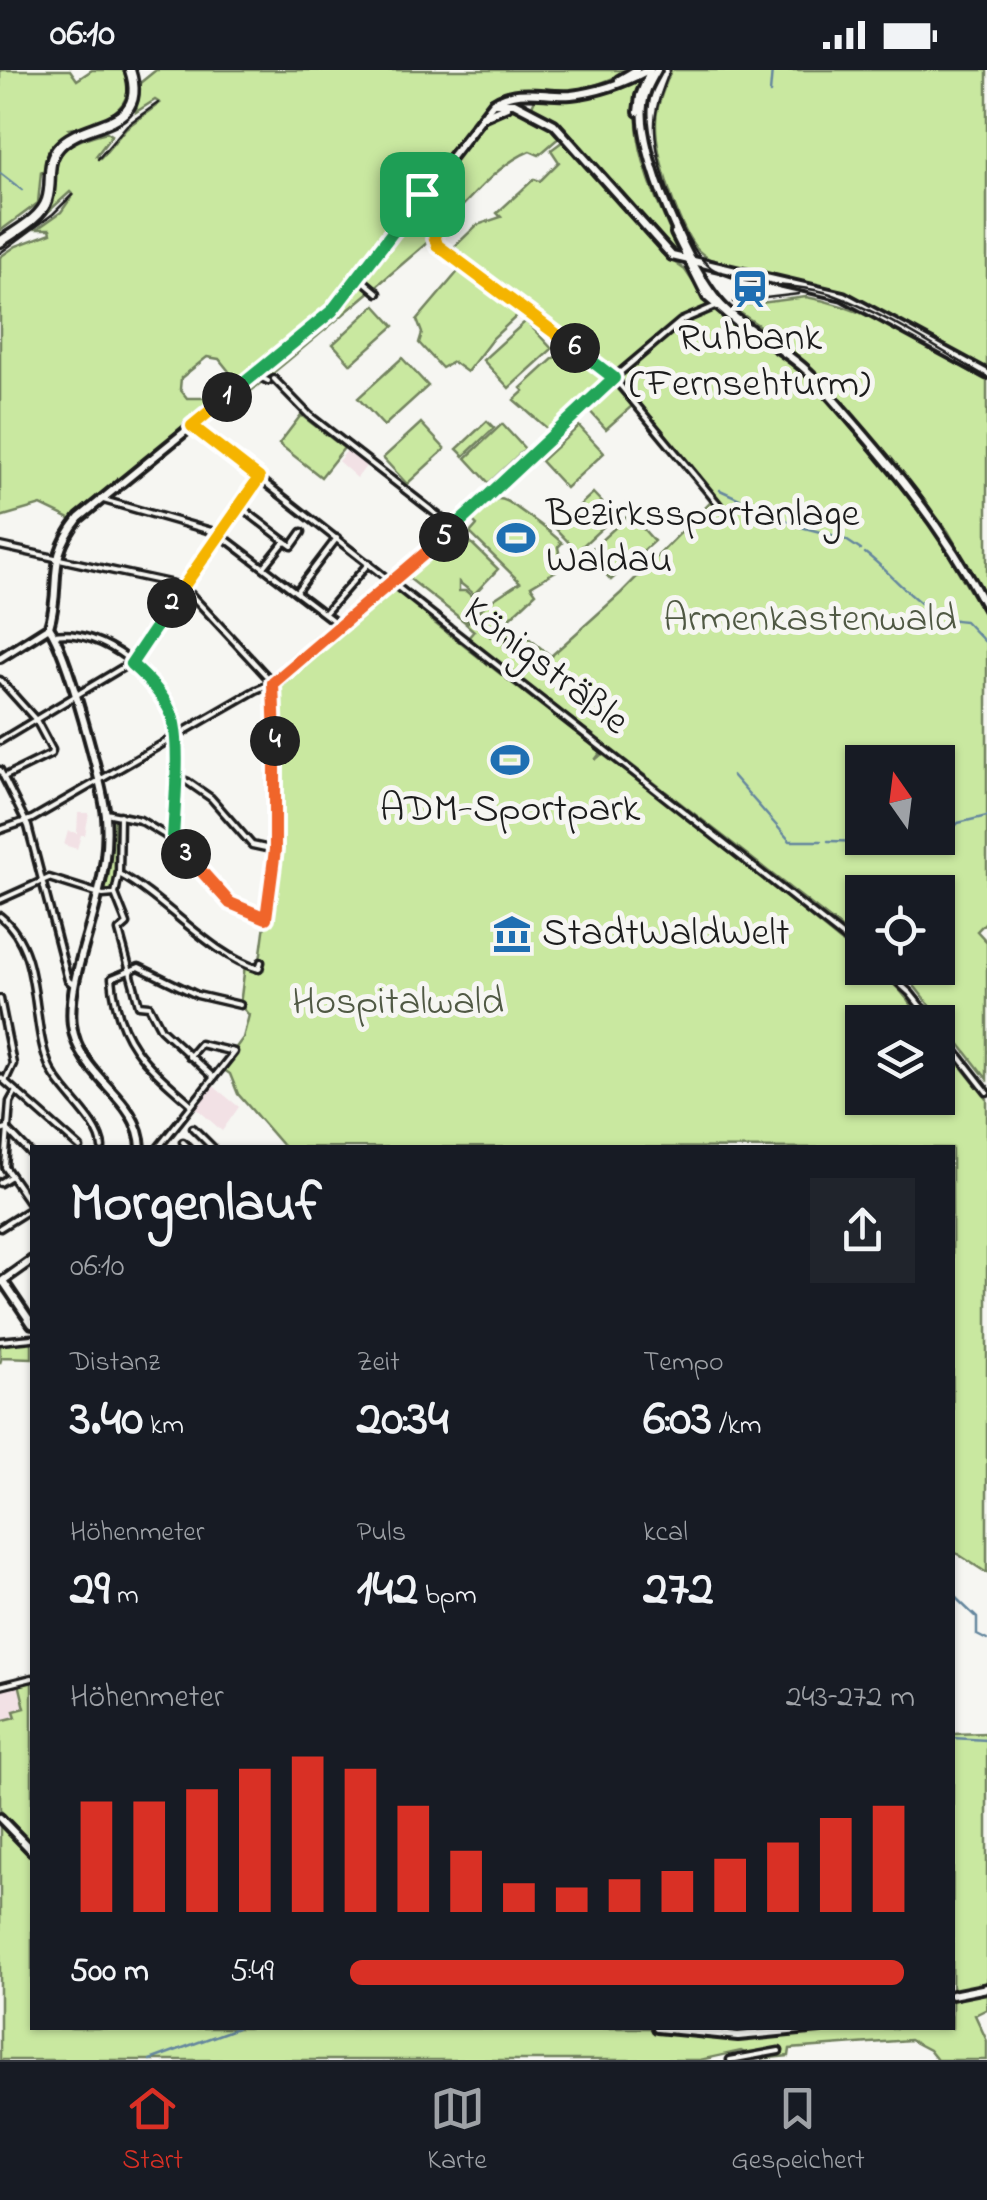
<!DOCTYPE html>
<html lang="de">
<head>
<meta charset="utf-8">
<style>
  body { margin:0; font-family:"Indie Flower",sans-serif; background:#20242c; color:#f1f3f6; height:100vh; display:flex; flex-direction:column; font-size:38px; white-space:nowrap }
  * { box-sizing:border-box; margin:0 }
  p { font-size:32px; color:#9ea1a6 }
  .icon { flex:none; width:55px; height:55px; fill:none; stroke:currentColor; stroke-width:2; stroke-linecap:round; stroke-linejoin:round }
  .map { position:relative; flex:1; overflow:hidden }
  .details { position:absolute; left:30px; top:1075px; width:925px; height:885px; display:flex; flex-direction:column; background:#171b24; border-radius:0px; box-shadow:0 2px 8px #0004 }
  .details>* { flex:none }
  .needle { width:65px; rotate:346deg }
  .buttons { position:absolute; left:845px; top:675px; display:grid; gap:20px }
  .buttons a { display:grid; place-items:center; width:110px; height:110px; border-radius:0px; background:#171b24; box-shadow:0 2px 8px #0004; font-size:50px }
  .pin { position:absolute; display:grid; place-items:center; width:85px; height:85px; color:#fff; margin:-42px; border-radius:20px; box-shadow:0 5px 15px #0006 }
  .km { position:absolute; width:50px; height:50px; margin:-25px; border-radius:50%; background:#222; color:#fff; font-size:28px; line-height:50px; text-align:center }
  .round { display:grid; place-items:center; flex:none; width:105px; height:105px; border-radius:0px; background:#20242c }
  .headline { display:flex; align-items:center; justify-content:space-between; height:170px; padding:0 40px }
  h1 { font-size:55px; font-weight:800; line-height:75px }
  .figures { display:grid; grid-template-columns:repeat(3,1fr); gap:15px; height:170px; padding:10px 40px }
  .figures div { display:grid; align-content:center }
  .figures b { font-size:50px; font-weight:800 }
  .figures small { font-size:28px; font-weight:400 }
  .figures p { font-size:28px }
  .chart { height:280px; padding:20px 40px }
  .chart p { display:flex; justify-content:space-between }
  .chart svg { width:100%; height:180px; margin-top:10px; stroke:#d93025; stroke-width:6 }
  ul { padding:0 40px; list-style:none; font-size:32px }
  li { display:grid; grid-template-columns:160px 120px 1fr; align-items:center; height:75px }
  li i { height:25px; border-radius:12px; background:#d93025 }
  .status { display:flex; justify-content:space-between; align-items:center; height:70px; padding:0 50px; background:#171b24; direction:ltr }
  .status svg { height:28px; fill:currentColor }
  .menu { display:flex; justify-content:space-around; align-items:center; height:140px; border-top:2px solid #363941; background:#171b24; font-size:28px; color:#9ea1a6 }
  .menu a { display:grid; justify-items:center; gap:5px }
  .menu .selected { color:#d93025 }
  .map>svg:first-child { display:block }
  .built { fill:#f2e1e5 }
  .green { fill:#c9e8a0; stroke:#72825e; stroke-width:2.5; fill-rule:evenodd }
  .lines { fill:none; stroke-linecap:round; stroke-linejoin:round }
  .stream { stroke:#65879e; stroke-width:2.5 }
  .street-casing { stroke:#1c1c1c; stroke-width:11 }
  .secondary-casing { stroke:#1c1c1c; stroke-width:14 }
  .primary-casing { stroke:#1c1c1c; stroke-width:15 }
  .street { stroke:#f6f6f2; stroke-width:4 }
  .secondary { stroke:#f6f6f2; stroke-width:6 }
  .primary { stroke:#f6f6f2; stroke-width:8 }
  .tram { stroke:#1c1c1c; stroke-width:2.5 }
  .split-1-casing { stroke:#fff; stroke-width:20 }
  .split-2-casing { stroke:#fff; stroke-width:20 }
  .split-3-casing { stroke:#fff; stroke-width:20 }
  .split-4-casing { stroke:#fff; stroke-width:20 }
  .split-5-casing { stroke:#fff; stroke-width:20 }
  .split-6-casing { stroke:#fff; stroke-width:20 }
  .split-7-casing { stroke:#fff; stroke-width:20 }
  .split-1 { stroke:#22a559; stroke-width:12 }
  .split-2 { stroke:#f5b400; stroke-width:12 }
  .split-3 { stroke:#22a559; stroke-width:12 }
  .split-4 { stroke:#f0652b; stroke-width:12 }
  .split-5 { stroke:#f0652b; stroke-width:12 }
  .split-6 { stroke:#22a559; stroke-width:12 }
  .split-7 { stroke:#f5b400; stroke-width:12 }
  .labels { text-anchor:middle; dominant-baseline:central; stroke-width:10; stroke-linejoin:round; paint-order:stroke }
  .poi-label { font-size:40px; fill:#1c1c1c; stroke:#f6f6f2 }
  .park-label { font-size:40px; fill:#505944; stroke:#f6f6f2 }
  .street-label { font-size:40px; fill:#1c1c1c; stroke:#f6f6f2 }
</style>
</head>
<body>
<div class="status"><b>06:10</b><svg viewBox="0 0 49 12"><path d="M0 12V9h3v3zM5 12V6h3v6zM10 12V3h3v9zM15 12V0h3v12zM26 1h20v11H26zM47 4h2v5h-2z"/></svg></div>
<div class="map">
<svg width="987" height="1990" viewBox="0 0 987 1990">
  <rect width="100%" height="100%" fill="#f6f6f2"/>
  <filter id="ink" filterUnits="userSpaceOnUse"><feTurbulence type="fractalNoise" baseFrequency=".01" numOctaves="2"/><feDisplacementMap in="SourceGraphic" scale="20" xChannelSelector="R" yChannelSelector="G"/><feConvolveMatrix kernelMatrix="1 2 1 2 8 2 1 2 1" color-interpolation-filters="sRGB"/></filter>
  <g filter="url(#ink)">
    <g class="built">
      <path d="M348,380L367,395L357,408L338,391Z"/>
      <path d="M78,743H89L85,765H81L77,779L64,775L68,761L77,763Z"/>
      <path d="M212,1015L239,1037L222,1061L195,1037Z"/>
      <path d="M20,1616L25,1638L16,1647L0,1651V1621Z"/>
    </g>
    <g class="green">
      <path d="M0,0H70L77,10L92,0H123C142,39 99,53 69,59L72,61C54,70 46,84 46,104L41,102L38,133L0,161Z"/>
      <path d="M156,0H632C612,9 592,18 569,20C546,22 527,14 504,22L496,33L539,48L562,65L539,85L530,81C490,97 455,149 421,178C355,235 287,292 219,347L207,339L72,450L41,435L0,447V187L16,176L51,163L50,159H37L61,142L73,125L70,122L48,142C62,90 44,77 107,62L112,65L96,86L101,88L126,58L160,33L155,30L136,42L140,13ZM207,287L219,289L232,305L217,318L222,326L211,334L205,328H187L180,319L181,308Z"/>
      <path d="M671,0H987V299L844,222L714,192C708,188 701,184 696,178C677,154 655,83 656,52C656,35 665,17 671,0Z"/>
      <path d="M641,8C625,68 655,127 679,181L677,184L670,180L658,162L566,60L532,36L536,27C574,29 605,22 641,8Z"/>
      <path d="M566,69L650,162L661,183L685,200L705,230L747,264L800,298L817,316L927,448L987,550V851L977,861L987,872V1009L905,904L893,898H938V822H862V874L468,568L474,561L466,554L485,535L520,512L470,463L477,455L470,448C501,419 500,427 530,447C541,455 552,463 562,473L558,477L560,487L556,501L531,516L536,523L489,567L502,557L510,564L517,559L551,586L621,523L715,428L618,305L566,263L451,180L477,155L501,147L497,143L534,109L540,111L559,92L551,80ZM862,692H938V768H862Z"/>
      <path d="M462,197L521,242L493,268L467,302L453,292L442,298L419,273L422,263L417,250Z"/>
      <path d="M806,227C872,238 929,279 987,311V530L948,461L884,382L814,301L777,268L739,242L737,236Z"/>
      <path d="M375,235L394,256L351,294L333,274Z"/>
      <path d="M526,251L552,279L509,318L483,290Z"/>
      <path d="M567,276L606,303V307L549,360L514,330L524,321L521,318Z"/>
      <path d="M402,288L428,316L384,356L358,328Z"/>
      <path d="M614,316L632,336L606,359L588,339Z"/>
      <path d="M301,345L344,378L321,407L279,374Z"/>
      <path d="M487,351L494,358L464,386L457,379Z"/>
      <path d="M421,353L445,379L407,414L383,388Z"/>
      <path d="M502,354L525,379L489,413L466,388Z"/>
      <path d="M579,356L604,383L566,418L541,391Z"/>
      <path d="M593,423L615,446L577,481L555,458Z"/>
      <path d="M630,444L654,471L611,510L587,483Z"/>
      <path d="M459,461L498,499L474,524L459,512V521H466L475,529L473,544L465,552L406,506L430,484L435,487Z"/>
      <path d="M391,510L432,551L601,682L595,690L602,684L673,736L862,889V898C889,898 910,934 925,952H862V1028H938V968L987,1029V1503L953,1481L952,1078L284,1077L238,1024L230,1004L221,998L243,968L249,945L240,935L245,895L259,898L275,780L273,613Z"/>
      <path d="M112,746L118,753L114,819L108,822L104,819L110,767L109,747Z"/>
      <path d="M32,1270V1288L2,1287L0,1293V1273Z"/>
      <path d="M32,1606V1774L0,1740V1651L16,1647L14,1641L25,1638L18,1609Z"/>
      <path d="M987,1663V1939L975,1945L987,1971V1990H937L929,1980L910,1970L790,1979L789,1986L747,1990L745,1983L741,1981L700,1990H0V1755L32,1781V1958H952L953,1664Z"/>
    </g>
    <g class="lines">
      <g class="stream">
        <path d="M770,23L772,0"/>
        <path d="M0,103L22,120"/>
        <path d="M720,420L801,457L843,468L861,480"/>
        <path d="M865,483C897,506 923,550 965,551L987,574"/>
        <path d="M732,705L790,771H821"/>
        <path d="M828,771L872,772L903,782L942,771L958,753L987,746"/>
        <path d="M952,1520L957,1529L977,1548V1565L987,1570"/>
        <path d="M952,1668L987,1670"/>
        <path d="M150,1990L237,1958"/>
      </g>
      <g class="street-casing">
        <g id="street">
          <path d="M423,128L437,175L614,308L719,435"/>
          <path d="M408,147L418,141L426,143"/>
          <path d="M359,207L378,223"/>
          <path d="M256,305L268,311"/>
          <path d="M274,309L309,345L454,458"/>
          <path d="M194,357L862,882"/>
          <path d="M100,429L218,463L339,555"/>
          <path d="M238,435L285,471"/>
          <path d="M0,476L183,516L273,613"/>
          <path d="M264,497L285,471L292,476L302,462"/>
          <path d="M296,522L337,468"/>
          <path d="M326,542L369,493"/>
          <path d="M54,565C102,557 164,607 174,654C181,684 174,738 173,770"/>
          <path d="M0,610L36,650L52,680L51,684L4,707"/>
          <path d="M0,671L135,590L218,463L259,408"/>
          <path d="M0,700L28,756L68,910L75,916"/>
          <path d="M175,707L188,712L211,728L252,775L275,780"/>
          <path d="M106,743L140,750L173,770L230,833L266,848L275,780L273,613"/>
          <path d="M0,760L32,749L256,620L280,610L391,510L412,497L610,311L681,251L716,236"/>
          <path d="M119,804C167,830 211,886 259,899L261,892"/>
          <path d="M115,824L127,854L119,861L139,935L149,936L161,959L213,1007"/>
          <path d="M115,824L119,804L120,745"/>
          <path d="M0,830L49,808L103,825L115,824"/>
          <path d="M0,846C43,881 30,946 48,993C58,1021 101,1051 102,1078"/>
          <path d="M882,898L910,923L933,952"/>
          <path d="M0,929L13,994L5,1011"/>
          <path d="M938,959L987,1022"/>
          <path d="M0,1007L80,1078"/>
          <path d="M15,1023L10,1032L5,1097L32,1136"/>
          <path d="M190,1033C145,994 117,971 112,908L139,897L197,925L240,935"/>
          <path d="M193,1058L213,1078"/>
          <path d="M0,1061L7,1059L32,1085"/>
          <path d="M183,1072L189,1078"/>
          <path d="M158,1078L234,982L200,974L189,987"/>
          <path d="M0,1113L11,1106"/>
          <path d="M0,1158L32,1138"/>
          <path d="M0,1271L32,1268"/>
          <path d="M0,1616L32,1608"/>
          <path d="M730,1990L779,1981"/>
        </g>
      </g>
      <g class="secondary-casing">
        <g id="secondary">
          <path d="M657,0C651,11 644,22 643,35C637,82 690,205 724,238C753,266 792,282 819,313C885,388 940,450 987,539"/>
          <path d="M619,10L636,0"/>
          <path d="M494,33H514L554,54L672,186L843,226L987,304"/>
          <path d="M638,42L640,26L650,1"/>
          <path d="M482,47L507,36"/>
          <path d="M675,163L707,227L746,260"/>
          <path d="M49,557C67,582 102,712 106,746C108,771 105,796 99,821C91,861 67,916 72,955C79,1009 139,1026 141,1078"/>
          <path d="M0,588L49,557C63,512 44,492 79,448L333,241L493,33C519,16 543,27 571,25C599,22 624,13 648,0"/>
          <path d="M3,1211L32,1254"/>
          <path d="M1,1212L32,1190"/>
          <path d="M0,1748L32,1781"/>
          <path d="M952,1925L987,1918"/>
          <path d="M657,1958L738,1966L820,1958"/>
        </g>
      </g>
      <g class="primary-casing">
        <path id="primary" d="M0,172C15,161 41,149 47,130C53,112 45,93 59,77C83,49 150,61 130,0"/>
      </g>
      <use href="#street" class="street"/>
      <use href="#secondary" class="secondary"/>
      <use href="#primary" class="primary"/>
      <g class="tram">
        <path d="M670,0C663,19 654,38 655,59C656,96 684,186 718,202C752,219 795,212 831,224C886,244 937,279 987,307"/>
        <path d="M98,89L127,55L158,33"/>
        <path d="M0,183L53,144L72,125"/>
        <path d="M733,232L799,224"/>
        <path d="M509,414L548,378"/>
        <path d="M507,567L514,569L530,581L547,586L548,594L533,601L504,577Z"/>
      </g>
    </g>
  </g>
  <g class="lines" filter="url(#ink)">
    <g class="split-1-casing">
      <path id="split-1" d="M227,327L332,241L422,124"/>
    </g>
    <g class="split-2-casing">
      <path id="split-2" d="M172,533L259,408L192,356L227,327"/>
    </g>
    <g class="split-3-casing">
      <path id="split-3" d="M172,533L131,594C147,608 162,623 171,643C182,670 174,738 173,770L186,784"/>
    </g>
    <g class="split-4-casing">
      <path id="split-4" d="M186,784L230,833L266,848L275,780V671"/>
    </g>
    <g class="split-5-casing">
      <path id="split-5" d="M275,671L273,613L444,467"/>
    </g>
    <g class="split-6-casing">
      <path id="split-6" d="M444,467L614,308L575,278"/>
    </g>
    <g class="split-7-casing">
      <path id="split-7" d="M422,124L437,175L575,278"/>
    </g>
    <use href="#split-1" class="split-1"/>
    <use href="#split-2" class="split-2"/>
    <use href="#split-3" class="split-3"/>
    <use href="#split-4" class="split-4"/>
    <use href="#split-5" class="split-5"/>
    <use href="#split-6" class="split-6"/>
    <use href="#split-7" class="split-7"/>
  </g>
  <defs>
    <g id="station-bare" transform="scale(3)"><path d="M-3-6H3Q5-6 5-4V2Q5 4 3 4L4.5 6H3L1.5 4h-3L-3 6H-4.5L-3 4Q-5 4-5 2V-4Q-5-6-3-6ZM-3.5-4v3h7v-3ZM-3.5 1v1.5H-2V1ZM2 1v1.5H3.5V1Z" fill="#1f6fb2" stroke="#f6f6f2" stroke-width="2.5" paint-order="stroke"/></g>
    <g id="stadium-bare" transform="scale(3)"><path d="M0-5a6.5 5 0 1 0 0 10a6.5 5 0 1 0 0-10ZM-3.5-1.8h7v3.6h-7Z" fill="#1f6fb2" stroke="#f6f6f2" stroke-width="2.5" paint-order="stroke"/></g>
    <g id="museum-bare" transform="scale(3)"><path d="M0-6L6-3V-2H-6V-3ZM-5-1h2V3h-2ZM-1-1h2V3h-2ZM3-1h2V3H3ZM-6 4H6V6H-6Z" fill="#1f6fb2" stroke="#f6f6f2" stroke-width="2.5" paint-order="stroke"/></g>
  </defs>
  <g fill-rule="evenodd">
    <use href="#station-bare" x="750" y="219"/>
    <use href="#stadium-bare" x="516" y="468"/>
    <use href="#stadium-bare" x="510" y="690"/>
    <use href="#museum-bare" x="512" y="864"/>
  </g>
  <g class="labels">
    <g class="poi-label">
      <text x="750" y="269">Ruhbank<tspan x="750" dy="46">(Fernsehturm)</tspan></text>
      <text x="546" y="445" text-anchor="start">Bezirkssportanlage<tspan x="546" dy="46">Waldau</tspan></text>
      <text x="510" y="740">ADM-Sportpark</text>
      <text x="542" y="864" text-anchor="start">StadtWaldWelt</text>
    </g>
    <g class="park-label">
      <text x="810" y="550">Armenkastenwald</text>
      <text x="398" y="933">Hospitalwald</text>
    </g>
    <g class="street-label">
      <text transform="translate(545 597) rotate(38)">Königsträßle</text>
    </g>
  </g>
</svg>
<div class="buttons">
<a><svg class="needle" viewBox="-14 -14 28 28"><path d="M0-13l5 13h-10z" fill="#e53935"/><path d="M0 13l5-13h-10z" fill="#9ea1a6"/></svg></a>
<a><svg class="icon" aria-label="locate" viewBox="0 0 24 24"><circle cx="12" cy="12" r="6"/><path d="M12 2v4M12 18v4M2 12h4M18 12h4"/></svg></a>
<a><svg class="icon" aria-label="layers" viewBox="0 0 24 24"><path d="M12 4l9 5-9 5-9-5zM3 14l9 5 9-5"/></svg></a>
</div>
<div class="pin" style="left:422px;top:124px;background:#1e9e55"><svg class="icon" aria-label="arrive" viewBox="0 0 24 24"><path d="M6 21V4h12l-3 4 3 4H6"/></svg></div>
<b class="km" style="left:227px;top:327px">1</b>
<b class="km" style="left:172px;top:533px">2</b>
<b class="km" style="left:186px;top:784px">3</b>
<b class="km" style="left:275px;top:671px">4</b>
<b class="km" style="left:444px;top:467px">5</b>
<b class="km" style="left:575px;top:278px">6</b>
<section class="details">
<div class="headline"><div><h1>Morgenlauf</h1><p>06:10</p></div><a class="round"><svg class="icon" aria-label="share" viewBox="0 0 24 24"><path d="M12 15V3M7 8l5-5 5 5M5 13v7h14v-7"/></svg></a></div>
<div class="figures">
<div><p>Distanz</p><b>3.40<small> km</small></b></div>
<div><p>Zeit</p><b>20:34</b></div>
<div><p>Tempo</p><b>6:03<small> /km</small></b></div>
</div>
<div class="figures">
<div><p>Höhenmeter</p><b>29<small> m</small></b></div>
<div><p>Puls</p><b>142<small> bpm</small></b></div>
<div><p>kcal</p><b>272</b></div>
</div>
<div class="chart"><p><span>Höhenmeter</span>243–272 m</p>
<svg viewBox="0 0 160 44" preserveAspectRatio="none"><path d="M5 44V17M15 44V17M25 44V14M35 44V9M45 44V6M55 44V9M65 44V18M75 44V29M85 44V37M95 44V38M105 44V36M115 44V34M125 44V31M135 44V27M145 44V21M155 44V18"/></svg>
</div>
<ul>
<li><b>500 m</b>5:49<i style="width:98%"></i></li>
</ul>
</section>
</div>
<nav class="menu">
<a class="selected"><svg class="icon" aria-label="home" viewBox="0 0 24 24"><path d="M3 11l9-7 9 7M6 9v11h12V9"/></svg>Start</a>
<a><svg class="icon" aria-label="map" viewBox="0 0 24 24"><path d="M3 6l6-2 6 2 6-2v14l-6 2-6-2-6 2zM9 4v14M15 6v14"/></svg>Karte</a>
<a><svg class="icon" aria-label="saved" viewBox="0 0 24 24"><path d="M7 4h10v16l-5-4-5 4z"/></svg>Gespeichert</a>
</nav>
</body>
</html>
